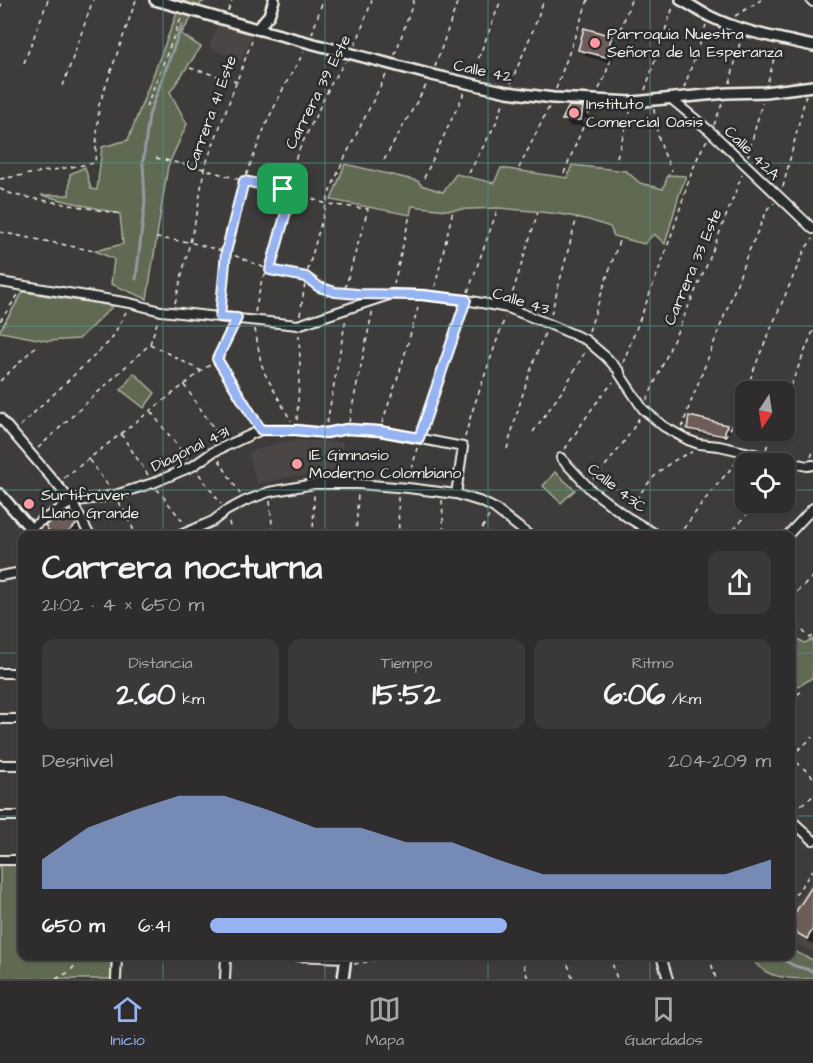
<!DOCTYPE html>
<html lang="es">
<head>
<meta charset="utf-8">
<style>
  body { margin:0; font-family:"Architects Daughter",sans-serif; background:#3a3838; color:#f1f3f6; height:100vh; display:flex; flex-direction:column; font-size:22px; white-space:nowrap }
  * { box-sizing:border-box; margin:0 }
  p { font-size:20px; color:#a7a7a9 }
  .icon { flex:none; width:33px; height:33px; fill:none; stroke:currentColor; stroke-width:2; stroke-linecap:round; stroke-linejoin:round }
  .map { position:relative; flex:1; overflow:hidden }
  .drawer { position:absolute; left:18px; top:531px; width:777px; height:429px; display:flex; flex-direction:column; background:#2e2c2c; border-radius:12px; box-shadow:0 2px 4px #0004,0 0 0 2px #494848 }
  .drawer>* { flex:none }
  .needle { width:39px; rotate:192deg }
  .controls { position:absolute; left:735px; top:381px; display:grid; gap:12px }
  .controls a { display:grid; place-items:center; width:60px; height:60px; border-radius:12px; background:#2e2c2c; box-shadow:0 2px 4px #0004,0 0 0 2px #494848; font-size:30px }
  .pin { position:absolute; display:grid; place-items:center; width:51px; height:51px; color:#fff; margin:-26px; border-radius:12px; box-shadow:0 3px 9px #0006 }
  .round { display:grid; place-items:center; flex:none; width:63px; height:63px; border-radius:12px; background:#3a3838 }
  .headline { display:flex; align-items:center; justify-content:space-between; height:102px; padding:0 24px }
  h1 { font-size:33px; font-weight:700; line-height:45px }
  .stats { display:grid; grid-template-columns:repeat(3,1fr); gap:9px; height:102px; padding:6px 24px }
  .stats div { display:grid; align-content:center; border-radius:12px; background:#3a3838; text-align:center }
  .stats b { font-size:30px; font-weight:700 }
  .stats small { font-size:16px; font-weight:400 }
  .stats p { font-size:16px }
  .chart { height:168px; padding:12px 24px }
  .chart p { display:flex; justify-content:space-between }
  .chart svg { width:100%; height:108px; margin-top:6px; fill:#95b2f1; opacity:.7 }
  ul { padding:0 24px; list-style:none; font-size:20px }
  li { display:grid; grid-template-columns:96px 72px 1fr; align-items:center; height:45px }
  li i { height:15px; border-radius:8px; background:#95b2f1 }
  .dock { display:flex; justify-content:space-around; align-items:center; height:84px; border-top:2px solid #494848; background:#2e2c2c; font-size:16px; color:#a7a7a9 }
  .dock a { display:grid; justify-items:center; gap:3px }
  .dock .on { color:#95b2f1 }
  .map>svg:first-child { display:block }
  .built { fill:#4c4544 }
  .green { fill:#606b52; stroke:#aaae9d; stroke-width:1.5 }
  .shadow { fill:#0007 }
  .lines { fill:none; stroke-linecap:round; stroke-linejoin:round }
  .stream { stroke:#919aa1; stroke-width:3 }
  .building { fill:#6e5c58; stroke:#f4f1e8; stroke-width:1.5 }
  .minor-casing { stroke:#f4f1e8; stroke-width:12 }
  .tertiary-casing { stroke:#f4f1e8; stroke-width:14 }
  .path { stroke:#f4f1e8; stroke-width:1.5; stroke-dasharray:4.5 4.5; stroke-linecap:butt }
  .minor { stroke:#2a2d2e; stroke-width:8 }
  .tertiary { stroke:#2a2d2e; stroke-width:9 }
  .route-casing { stroke:#fff; stroke-width:12 }
  .route { stroke:#95b2f1; stroke-width:8 }
  .grid { fill:none; stroke:#48958c; stroke-width:1.5; stroke-opacity:0.55 }
  .poi-dot { fill:#ff9aa2; stroke:#2a2d2e; stroke-width:2 }
  .labels { text-anchor:middle; dominant-baseline:central; stroke-width:5; stroke-linejoin:round; paint-order:stroke }
  .poi-label { font-size:16px; fill:#f4f1e8; stroke:#2a2d2e; text-anchor:start }
  .street-label { font-size:16px; fill:#f4f1e8; stroke:#2a2d2e }
</style>
</head>
<body>
<div class="map">
<svg width="813" height="979" viewBox="0 0 813 979">
  <rect width="100%" height="100%" fill="#3e3b3b"/>
  <filter id="ink" filterUnits="userSpaceOnUse"><feTurbulence type="fractalNoise" baseFrequency=".0167" numOctaves="2"/><feDisplacementMap in="SourceGraphic" scale="12" xChannelSelector="R" yChannelSelector="G"/><feConvolveMatrix kernelMatrix="1 2 1 2 8 2 1 2 1" color-interpolation-filters="sRGB"/></filter>
  <g filter="url(#ink)">
    <g class="built">
      <path d="M218,23L253,33L241,61L209,47Z"/>
      <path d="M291,440L343,442L341,475L295,476L257,484L248,452Z"/>
      <path d="M813,878V952L791,942V909Z"/>
    </g>
    <g class="green">
      <path d="M182,0H207L201,3L181,34L201,47L170,92L187,124L168,166L147,299L111,284L114,259L95,251L123,244L120,214L41,195H69L70,174L85,167L91,189L97,190L102,147L128,140Z"/>
      <path d="M345,164L418,181L421,185L443,192L456,174L494,183L501,168L567,178L572,165L626,171L640,183L663,189L668,175L686,176L679,195L665,244L654,234L644,244L614,236L610,227L589,220L566,215L532,211L498,208L446,210L412,206L410,215L331,200Z"/>
      <path d="M23,292L113,306L79,339L48,341L0,332V330Z"/>
      <path d="M134,373L155,393L144,408L121,390Z"/>
      <path d="M555,472L575,490L561,503L543,486Z"/>
      <path d="M791,636L805,643L813,639V677L801,685L791,687Z"/>
      <path d="M0,864H22V956H111V979H0Z"/>
      <path d="M791,950L813,960V979C789,979 763,979 750,956H790Z"/>
    </g>
    <g class="shadow">
      <path d="M611,37L618,43L612,63L586,56L580,49Z"/>
      <path d="M570,108H582L589,115L587,126H570L564,120Z"/>
      <path d="M726,426L730,430L728,439L693,432L689,428Z"/>
      <path d="M69,513L75,519L81,532L77,536H54Z"/>
      <path d="M813,889V944L798,935L792,928Z"/>
    </g>
    <g class="lines">
      <g class="stream">
        <path d="M136,279L145,202L143,162L149,115L182,25"/>
        <path d="M775,956L795,966L813,971"/>
      </g>
    </g>
    <g class="building">
      <path d="M584,28L612,36L606,57L578,50Z"/>
      <path d="M569,106L583,107L581,120H562Z"/>
      <path d="M689,416L727,425L724,436L687,429Z"/>
      <path d="M69,511L76,525L64,536H52L45,525Z"/>
      <path d="M813,885V929L807,939L790,929L794,921L791,919Z"/>
    </g>
    <g class="lines">
      <g class="minor-casing">
        <g id="minor">
          <path d="M811,0L813,2"/>
          <path d="M670,98L711,132L813,229"/>
          <path d="M0,282L130,303L161,311L298,325L392,294L422,295L466,300L508,308L549,324L586,340L606,357L620,372L619,373L643,409L663,426L688,440L699,444L719,446L793,463L807,466L813,465"/>
          <path d="M0,418L72,502L90,536"/>
          <path d="M561,458L591,490L627,517L659,536"/>
          <path d="M31,528L39,522L72,502L115,495L153,483L193,466L213,452L261,430H296L326,433L347,429L380,431L463,447L456,494"/>
          <path d="M178,536L213,521L226,511L245,501L269,492L314,484H358L408,488L456,494L482,502L494,508L530,536"/>
          <path d="M787,536L813,508"/>
          <path d="M0,576L22,572"/>
          <path d="M0,673H22"/>
          <path d="M0,719H22"/>
          <path d="M0,765H22"/>
          <path d="M0,816H22"/>
          <path d="M790,819L813,840"/>
          <path d="M0,860H22"/>
          <path d="M294,956L346,958"/>
          <path d="M661,956L668,979"/>
          <path d="M116,979L117,956"/>
          <path d="M225,979L226,956"/>
        </g>
      </g>
      <g class="tertiary-casing">
        <g id="tertiary">
          <path d="M155,0L257,29L432,75L507,92L553,98L633,102L727,93L765,92L813,86"/>
          <path d="M681,0C691,5 700,12 709,16C741,32 779,38 813,46"/>
          <path d="M257,29L269,15L274,0"/>
          <path d="M0,494L37,536"/>
          <path d="M343,979L346,956"/>
        </g>
      </g>
      <g class="path">
        <path d="M0,8L3,0"/>
        <path d="M228,11L232,0"/>
        <path d="M735,16L761,0"/>
        <path d="M312,34L323,0"/>
        <path d="M355,45L359,36L372,0"/>
        <path d="M395,55L414,0"/>
        <path d="M24,63L48,0"/>
        <path d="M435,67L458,0"/>
        <path d="M190,68L238,82"/>
        <path d="M472,75L501,0"/>
        <path d="M768,81L777,48"/>
        <path d="M511,83L533,30L544,0"/>
        <path d="M730,83L741,38"/>
        <path d="M63,86L93,0"/>
        <path d="M684,88L706,25"/>
        <path d="M556,89L588,0"/>
        <path d="M599,89L604,79L631,0"/>
        <path d="M645,90L673,7"/>
        <path d="M146,107L181,18"/>
        <path d="M654,109C656,134 661,148 672,171"/>
        <path d="M714,125L722,104"/>
        <path d="M748,156L762,103"/>
        <path d="M617,157L630,112"/>
        <path d="M156,158L204,169L244,181L283,189L327,204L368,209L344,292"/>
        <path d="M384,160L428,82"/>
        <path d="M519,168L549,107"/>
        <path d="M469,173L496,123L504,101"/>
        <path d="M564,173L590,110"/>
        <path d="M424,178L464,93"/>
        <path d="M0,179L95,163L99,105L136,0"/>
        <path d="M783,187L806,95"/>
        <path d="M0,189L14,195L121,214"/>
        <path d="M0,232L95,251"/>
        <path d="M156,238L189,242L226,252L270,270L306,277L319,287L335,292L362,294"/>
        <path d="M394,284L410,215"/>
        <path d="M435,287L453,210"/>
        <path d="M468,292L498,208"/>
        <path d="M510,301L538,212"/>
        <path d="M175,303L197,214L204,169L253,38"/>
        <path d="M221,307L226,252L244,181L266,124L285,85L304,52"/>
        <path d="M255,312L262,279L270,270L286,212L283,189L299,150L331,84L345,62"/>
        <path d="M551,314L577,217"/>
        <path d="M300,315L306,277L330,191L344,159L387,73"/>
        <path d="M0,321L18,295"/>
        <path d="M255,329L261,363L265,374L291,421"/>
        <path d="M589,331L620,238"/>
        <path d="M150,344L201,371"/>
        <path d="M218,360L257,422"/>
        <path d="M623,363C639,321 656,279 671,236C682,206 690,167 707,140"/>
        <path d="M0,381L35,347"/>
        <path d="M184,385L222,440"/>
        <path d="M647,400L709,260L742,175"/>
        <path d="M784,402L813,331"/>
        <path d="M151,412L187,458"/>
        <path d="M297,420L300,362L299,335"/>
        <path d="M349,422L373,309"/>
        <path d="M327,423L346,318"/>
        <path d="M382,423L400,371L419,304"/>
        <path d="M20,426L111,340L126,312"/>
        <path d="M682,428L689,407L739,278L745,260L768,208L774,203"/>
        <path d="M422,429L463,308"/>
        <path d="M533,432L565,387L586,350"/>
        <path d="M121,434L148,475"/>
        <path d="M465,437L471,415L505,317"/>
        <path d="M725,437L732,426L760,354L805,249L813,239"/>
        <path d="M38,448L150,344L158,320"/>
        <path d="M507,449C518,409 529,370 545,333"/>
        <path d="M565,449L593,407L613,382"/>
        <path d="M766,449L773,430"/>
        <path d="M811,457L813,452"/>
        <path d="M89,460L110,488"/>
        <path d="M219,460L240,494"/>
        <path d="M199,474L221,504"/>
        <path d="M64,478L217,359L233,328"/>
        <path d="M410,478L417,448"/>
        <path d="M593,479C611,460 627,440 639,418"/>
        <path d="M157,489L184,523"/>
        <path d="M398,497L399,536"/>
        <path d="M442,500L444,536"/>
        <path d="M270,501L273,536"/>
        <path d="M119,502L137,536"/>
        <path d="M631,507C648,481 663,463 692,452"/>
        <path d="M229,522L232,536"/>
        <path d="M313,536L314,494"/>
        <path d="M356,536L358,491"/>
        <path d="M478,536L489,516"/>
        <path d="M678,536L710,493L739,459"/>
        <path d="M728,536L758,502"/>
        <path d="M790,598L813,577"/>
        <path d="M790,618L810,638L813,636"/>
        <path d="M790,700L802,691"/>
        <path d="M790,756L813,777"/>
        <path d="M791,756L813,737"/>
        <path d="M794,810L813,796"/>
        <path d="M790,902L813,870"/>
        <path d="M521,956L528,979"/>
        <path d="M565,956L573,979"/>
        <path d="M610,956L617,979"/>
        <path d="M709,956L716,979"/>
        <path d="M354,964L406,956"/>
        <path d="M56,979L69,972L84,956"/>
      </g>
      <use href="#minor" class="minor"/>
      <use href="#tertiary" class="tertiary"/>
    </g>
  </g>
  <g class="lines" filter="url(#ink)">
    <g class="route-casing">
      <path id="route" d="M244,181L283,189L286,212L270,270L306,277L319,287L335,292L358,294L422,295L466,300L419,438L380,431L347,429L326,433L296,430H261L217,359L237,318L220,317L226,252Z"/>
    </g>
    <use href="#route" class="route"/>
  </g>
  <path class="grid" d="M163,0V536M325,0V536M488,0V536M650,0V536M0,163H813M0,326H813M0,490H746M784,490H813M0,653H22M790,653H813M0,816H22M790,816H813M163,956V979M325,956V979M488,956V979M650,956V979"/>
  <g class="poi-dot">
    <circle cx="595" cy="43" r="6"/>
    <circle cx="574" cy="113" r="6"/>
    <circle cx="297" cy="464" r="6"/>
    <circle cx="29" cy="504" r="6"/>
  </g>
  <g class="labels">
    <g class="poi-label">
      <text x="607" y="34">Parroquia Nuestra<tspan x="607" dy="18">Señora de la Esperanza</tspan></text>
      <text x="586" y="104">Instituto<tspan x="586" dy="18">Comercial Oasis</tspan></text>
      <text x="309" y="455">IE Gimnasio<tspan x="309" dy="18">Moderno Colombiano</tspan></text>
      <text x="41" y="495">Surtifruver<tspan x="41" dy="18">Llano Grande</tspan></text>
    </g>
    <g class="street-label">
      <text transform="translate(483 71) rotate(12)">Calle 42</text>
      <text transform="translate(318 92) rotate(-63)">Carrera 39 Este</text>
      <text transform="translate(211 113) rotate(-70)">Carrera 41 Este</text>
      <text transform="translate(752 153) rotate(44)">Calle 42A</text>
      <text transform="translate(693 267) rotate(-67)">Carrera 33 Este</text>
      <text transform="translate(521 301) rotate(17)">Calle 43</text>
      <text transform="translate(190 449) rotate(-26)">Diagonal 43I</text>
      <text transform="translate(617 488) rotate(38)">Calle 43C</text>
    </g>
  </g>
</svg>
<div class="controls">
<a><svg class="needle" viewBox="-14 -14 28 28"><path d="M0-13l5 13h-10z" fill="#e53935"/><path d="M0 13l5-13h-10z" fill="#a7a7a9"/></svg></a>
<a><svg class="icon" aria-label="locate" viewBox="0 0 24 24"><circle cx="12" cy="12" r="6"/><path d="M12 2v4M12 18v4M2 12h4M18 12h4"/></svg></a>
</div>
<div class="pin" style="left:283px;top:189px;background:#1e9e55"><svg class="icon" aria-label="arrive" viewBox="0 0 24 24"><path d="M6 21V4h12l-3 4 3 4H6"/></svg></div>
<section class="drawer">
<div class="headline"><div><h1>Carrera nocturna</h1><p>21:02 · 4 × 650 m</p></div><a class="round"><svg class="icon" aria-label="share" viewBox="0 0 24 24"><path d="M12 15V3M7 8l5-5 5 5M5 13v7h14v-7"/></svg></a></div>
<div class="stats">
<div><p>Distancia</p><b>2.60<small> km</small></b></div>
<div><p>Tiempo</p><b>15:52</b></div>
<div><p>Ritmo</p><b>6:06<small> /km</small></b></div>
</div>
<div class="chart"><p><span>Desnivel</span>204–209 m</p>
<svg viewBox="0 0 160 44" preserveAspectRatio="none"><path d="M0 44V32L10 19L20 12L30 6L40 6L50 12L60 19L70 19L80 25L90 25L100 32L110 38L120 38L130 38L140 38L150 38L160 32V44z"/></svg>
</div>
<ul>
<li><b>650 m</b>6:41<i style="width:53%"></i></li>
</ul>
</section>
</div>
<nav class="dock">
<a class="on"><svg class="icon" aria-label="home" viewBox="0 0 24 24"><path d="M3 11l9-7 9 7M6 9v11h12V9"/></svg>Inicio</a>
<a><svg class="icon" aria-label="map" viewBox="0 0 24 24"><path d="M3 6l6-2 6 2 6-2v14l-6 2-6-2-6 2zM9 4v14M15 6v14"/></svg>Mapa</a>
<a><svg class="icon" aria-label="saved" viewBox="0 0 24 24"><path d="M7 4h10v16l-5-4-5 4z"/></svg>Guardados</a>
</nav>
</body>
</html>
